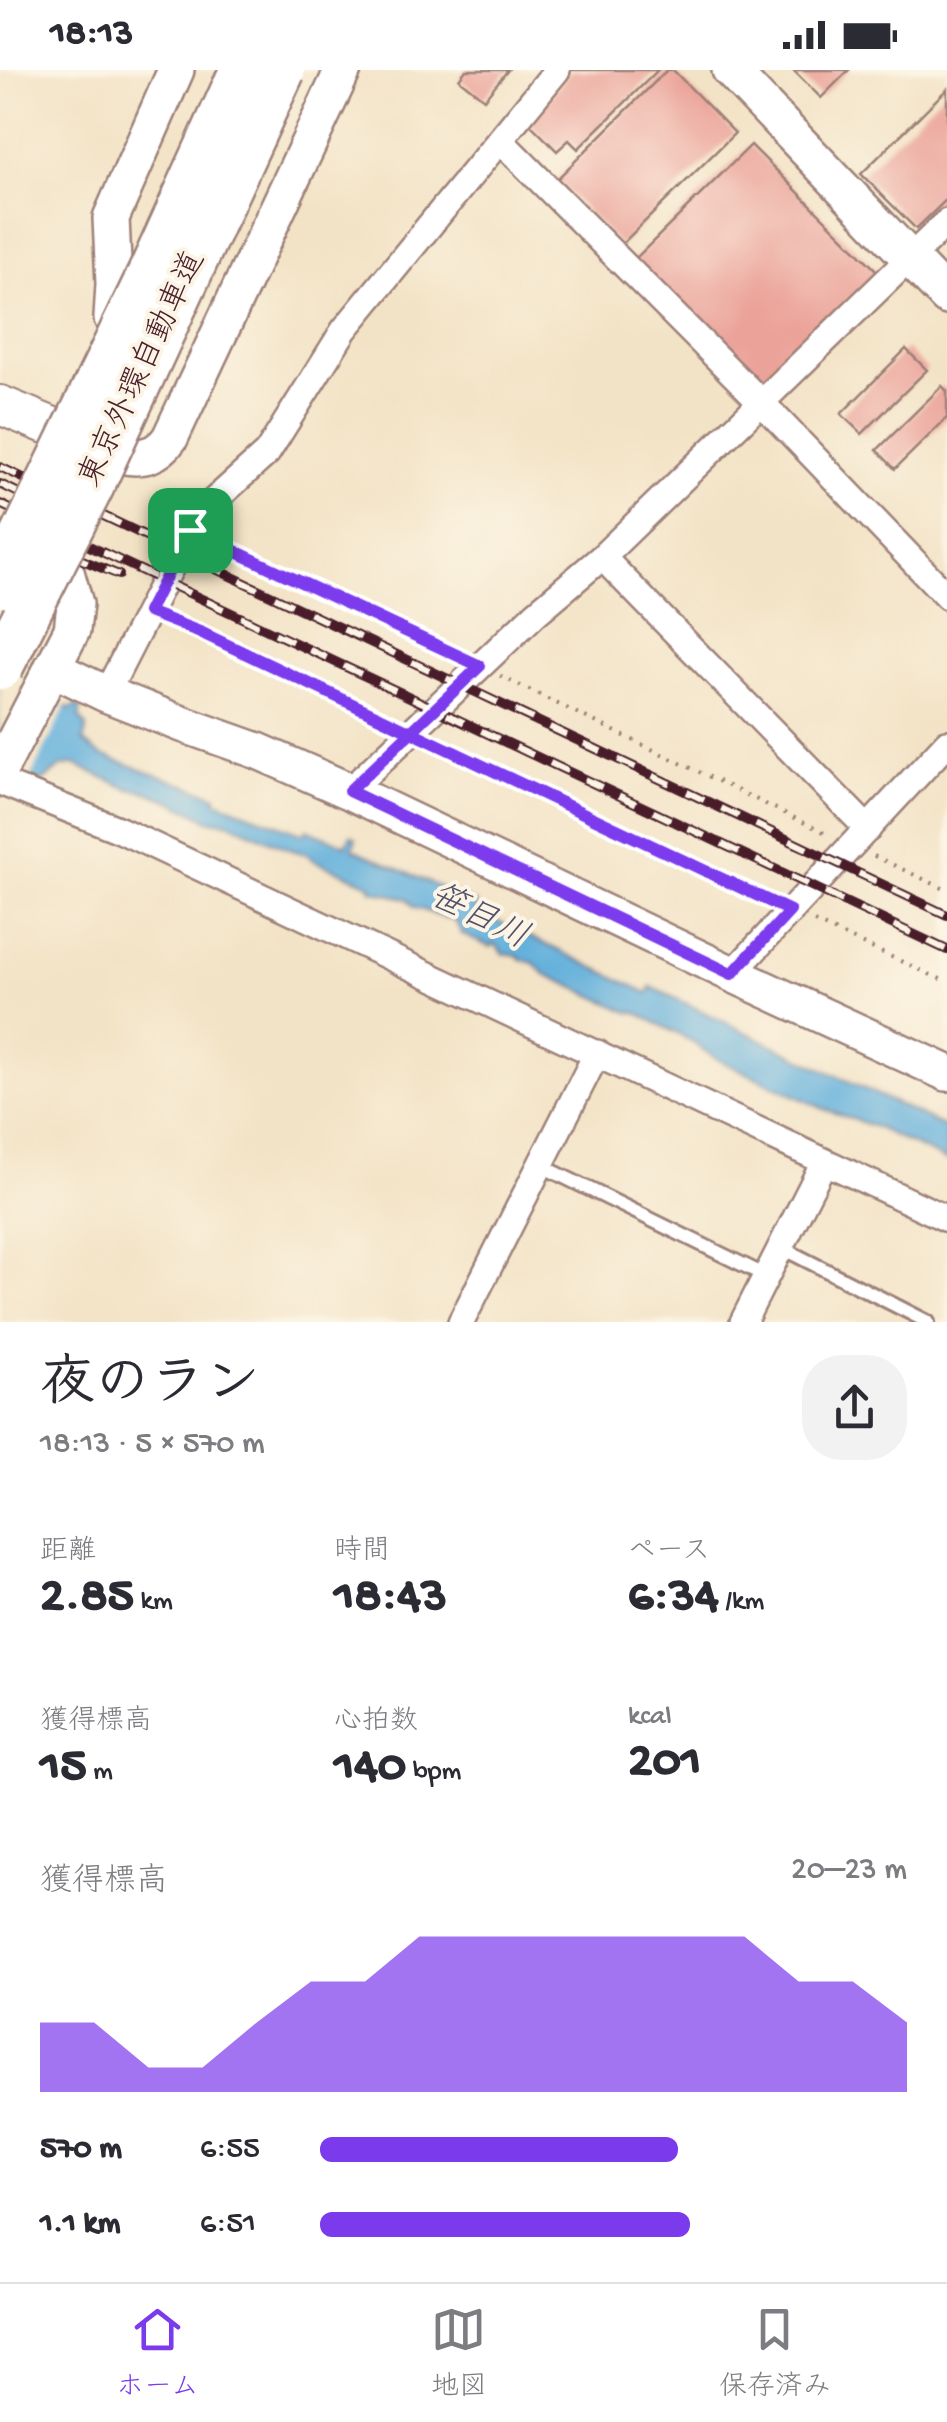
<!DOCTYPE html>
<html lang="ja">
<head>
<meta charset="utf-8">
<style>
  body { margin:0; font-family:"Gochi Hand","Klee One",sans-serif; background:#f2f2f3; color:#2b2b33; height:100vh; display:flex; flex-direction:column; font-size:38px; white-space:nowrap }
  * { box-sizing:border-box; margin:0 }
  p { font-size:32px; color:#7c7c81 }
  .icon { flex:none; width:55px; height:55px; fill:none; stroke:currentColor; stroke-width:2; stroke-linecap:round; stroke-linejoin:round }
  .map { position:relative; height:1252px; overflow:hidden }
  .side { display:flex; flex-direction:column; background:#fff; flex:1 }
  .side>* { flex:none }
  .pin { position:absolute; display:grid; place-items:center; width:85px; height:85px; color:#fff; margin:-42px; border-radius:20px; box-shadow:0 5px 15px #0006 }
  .round { display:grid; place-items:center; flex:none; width:105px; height:105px; border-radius:40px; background:#f2f2f3 }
  .head { display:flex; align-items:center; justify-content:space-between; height:170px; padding:0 40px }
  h1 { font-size:55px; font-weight:800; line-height:75px }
  .metrics { display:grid; grid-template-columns:repeat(3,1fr); gap:15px; height:170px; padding:10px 40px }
  .metrics div { display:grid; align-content:center }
  .metrics b { font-size:50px; font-weight:800 }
  .metrics small { font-size:28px; font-weight:400 }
  .metrics p { font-size:28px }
  .chart { height:280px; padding:20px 40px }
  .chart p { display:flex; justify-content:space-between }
  .chart svg { width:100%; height:180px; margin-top:10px; fill:#7c3aed; opacity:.7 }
  ul { padding:0 40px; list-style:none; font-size:32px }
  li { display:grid; grid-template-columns:160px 120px 1fr; align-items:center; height:75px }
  li i { height:25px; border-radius:12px; background:#7c3aed }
  .status { display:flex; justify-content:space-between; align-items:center; height:70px; padding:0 50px; background:#fff; direction:ltr }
  .status svg { height:28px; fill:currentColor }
  .dock { display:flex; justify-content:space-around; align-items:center; height:140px; border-top:2px solid #e1e1e2; background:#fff; font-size:28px; color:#7c7c81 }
  .dock a { display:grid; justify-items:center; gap:5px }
  .dock .active { color:#7c3aed }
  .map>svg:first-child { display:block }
  .water { fill:#61afdb; stroke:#566783; stroke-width:2.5 }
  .pier { fill:#f3e3c6 }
  .building { fill:#eba299 }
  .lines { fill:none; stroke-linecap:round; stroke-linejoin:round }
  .lane-casing { stroke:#9e8178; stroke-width:18 }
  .street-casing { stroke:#9e8178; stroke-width:30 }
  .secondary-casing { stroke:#9e8178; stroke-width:40 }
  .primary-casing { stroke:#9e8178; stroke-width:42 }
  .path { stroke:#9e8178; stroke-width:4; stroke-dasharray:2.5 8; stroke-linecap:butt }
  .lane { stroke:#fff; stroke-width:12 }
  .street { stroke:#fff; stroke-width:25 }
  .secondary { stroke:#fff; stroke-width:35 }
  .primary { stroke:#fff; stroke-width:38 }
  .rail-casing { stroke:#4a1f2b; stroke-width:10 }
  .rail { stroke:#fcf5e5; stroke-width:6; stroke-dasharray:19; stroke-linecap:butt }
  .highway-bridge-casing { stroke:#9e8178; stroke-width:50; stroke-linecap:butt }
  .highway-bridge { stroke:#fff; stroke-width:45 }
  .route-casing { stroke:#fff; stroke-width:20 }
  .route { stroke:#7c3aed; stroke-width:12 }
  .labels { text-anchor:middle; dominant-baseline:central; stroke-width:8; stroke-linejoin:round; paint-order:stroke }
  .street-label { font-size:32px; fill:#4a1f2b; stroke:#fcf5e5 }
  .water-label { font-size:35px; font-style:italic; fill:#525169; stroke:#fcf5e5 }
</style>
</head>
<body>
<div class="status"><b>18:13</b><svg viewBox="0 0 49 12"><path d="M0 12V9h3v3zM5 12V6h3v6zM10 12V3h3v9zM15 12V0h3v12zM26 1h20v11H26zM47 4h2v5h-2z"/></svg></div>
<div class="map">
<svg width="947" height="1252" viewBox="0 0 947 1252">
  <rect width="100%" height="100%" fill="#fcf5e5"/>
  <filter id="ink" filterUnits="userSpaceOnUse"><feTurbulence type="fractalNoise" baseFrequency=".01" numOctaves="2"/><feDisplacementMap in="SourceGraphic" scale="20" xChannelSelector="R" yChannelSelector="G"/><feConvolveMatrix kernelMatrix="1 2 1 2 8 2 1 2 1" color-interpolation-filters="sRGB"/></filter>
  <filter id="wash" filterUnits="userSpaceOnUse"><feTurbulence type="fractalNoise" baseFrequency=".0048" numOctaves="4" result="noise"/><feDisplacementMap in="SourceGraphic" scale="40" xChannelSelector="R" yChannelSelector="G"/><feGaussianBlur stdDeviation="2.25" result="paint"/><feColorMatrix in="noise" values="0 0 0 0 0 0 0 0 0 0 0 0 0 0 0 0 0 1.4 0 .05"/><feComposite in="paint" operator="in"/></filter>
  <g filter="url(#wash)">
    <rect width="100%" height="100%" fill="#f3e3c6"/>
    <path class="water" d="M0,610L71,639L78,635L81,639L79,647L87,657L83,671L101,685L217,726L216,731L304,764L307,759L346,775L351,765L356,768L353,779L477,834L475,841L648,923L651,917L947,1058V1091L875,1057L824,1039L721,991L697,976V974L635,942H629L545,904L534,893L523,890L518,886L504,884L495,874L490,877L462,864L455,851L414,837L408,829L372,820L370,814L313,790L307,784L289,779L228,752L209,750L166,729L144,721L129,719L74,694L61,697L40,713L0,694Z"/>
    <path class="pier" d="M0,605L68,632L28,713L0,700Z"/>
    <g id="blocks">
      <g class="building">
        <path d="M466,0H508L484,29L459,9Z"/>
        <path d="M571,0H658L578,79L569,70L557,81L530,54Z"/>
        <path d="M667,0H673L735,63L620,176L556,110Z"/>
        <path d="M793,0H849L821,28Z"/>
        <path d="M947,19V129L916,159L861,104Z"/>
        <path d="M751,75L878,202L760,318L634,190Z"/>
        <path d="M906,279L927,300L862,364L841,344Z"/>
        <path d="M942,316L947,321V348L895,399L877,380Z"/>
      </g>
    </g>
  </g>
  <g filter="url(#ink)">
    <use href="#blocks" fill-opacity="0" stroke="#9e8178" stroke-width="2.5"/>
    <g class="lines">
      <g class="lane-casing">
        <g id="lane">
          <path d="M540,1095L766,1206"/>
          <path d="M780,1177L928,1252"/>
        </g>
      </g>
      <g class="street-casing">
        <g id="street">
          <path d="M500,70L762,333L947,526"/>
          <path d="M602,487L868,759"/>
          <path d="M106,624L197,446L267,383L344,260L557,0"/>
          <path d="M0,712L120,760L947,1149"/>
          <path d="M349,721L536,543L602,487L947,152"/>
          <path d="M732,904L947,673"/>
          <path d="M461,1252L597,983"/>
          <path d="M743,1252L824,1092"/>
        </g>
      </g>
      <g class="secondary-casing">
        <g id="secondary">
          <path d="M730,0L947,227"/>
          <path d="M112,248L114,214L111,148L176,0"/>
          <path d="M124,386C144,389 158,385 170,368L343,0"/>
          <path d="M52,598L106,624L182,654L258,681L349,721L732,904L947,1003"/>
          <path d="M0,699L72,560L75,534L66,502"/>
        </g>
      </g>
      <g class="primary-casing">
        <path id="primary" d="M0,335L99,376"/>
      </g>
      <g class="path">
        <path d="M211,470L456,585"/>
        <path d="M167,550L200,562L390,652"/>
        <path d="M500,606L830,765"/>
        <path d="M435,673L769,832"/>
        <path d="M874,786L947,820"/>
        <path d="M814,852L947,912"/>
      </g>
      <use href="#lane" class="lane"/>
      <use href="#street" class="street"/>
      <use href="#secondary" class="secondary"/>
      <use href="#primary" class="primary"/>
      <g class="rail-casing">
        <g id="rail">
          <path d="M0,397L947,845"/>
          <path d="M0,414L65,445"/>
          <path d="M0,434L947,880"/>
          <path d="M0,456L119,505"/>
        </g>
      </g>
      <use href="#rail" class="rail"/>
      <g class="highway-bridge-casing">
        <g id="highway-bridge">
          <path d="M0,515L150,205L243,0"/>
          <path d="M0,597L91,416L282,0"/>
        </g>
      </g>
      <use href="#highway-bridge" class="highway-bridge"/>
    </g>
  </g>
  <g class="lines" filter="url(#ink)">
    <g class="route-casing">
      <path id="route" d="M190,460L148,542L200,562L790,841L732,904L349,721L480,596L190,460"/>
    </g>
    <use href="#route" class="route"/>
  </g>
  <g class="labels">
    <g class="street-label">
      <text transform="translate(144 300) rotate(-65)">東京外環自動車道</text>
    </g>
    <g class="water-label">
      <text transform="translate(478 849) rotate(26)">笹目川</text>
    </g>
  </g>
</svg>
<div class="pin" style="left:190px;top:460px;background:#1e9e55"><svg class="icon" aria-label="arrive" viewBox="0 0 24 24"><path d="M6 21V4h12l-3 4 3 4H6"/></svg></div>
</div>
<section class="side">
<div class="head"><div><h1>夜のラン</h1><p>18:13 · 5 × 570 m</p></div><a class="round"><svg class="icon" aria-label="share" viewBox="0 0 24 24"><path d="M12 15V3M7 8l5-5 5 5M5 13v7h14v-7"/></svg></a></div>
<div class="metrics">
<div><p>距離</p><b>2.85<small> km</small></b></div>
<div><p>時間</p><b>18:43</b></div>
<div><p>ペース</p><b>6:34<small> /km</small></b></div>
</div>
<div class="metrics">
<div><p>獲得標高</p><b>15<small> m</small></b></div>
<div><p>心拍数</p><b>140<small> bpm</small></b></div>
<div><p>kcal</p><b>201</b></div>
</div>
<div class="chart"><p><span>獲得標高</span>20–23 m</p>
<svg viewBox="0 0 160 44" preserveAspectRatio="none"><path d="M0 44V27L10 27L20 38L30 38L40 27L50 17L60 17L70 6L80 6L90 6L100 6L110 6L120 6L130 6L140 17L150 17L160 27V44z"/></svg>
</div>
<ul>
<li><b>570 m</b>6:55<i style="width:61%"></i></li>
<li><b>1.1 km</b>6:51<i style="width:63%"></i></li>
</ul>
</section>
<nav class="dock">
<a class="active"><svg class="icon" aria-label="home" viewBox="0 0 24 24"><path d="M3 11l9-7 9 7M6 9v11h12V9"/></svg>ホーム</a>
<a><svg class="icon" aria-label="map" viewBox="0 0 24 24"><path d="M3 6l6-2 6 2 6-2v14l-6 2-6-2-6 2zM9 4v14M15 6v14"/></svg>地図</a>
<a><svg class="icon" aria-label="saved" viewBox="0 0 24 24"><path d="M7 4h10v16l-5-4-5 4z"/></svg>保存済み</a>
</nav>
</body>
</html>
